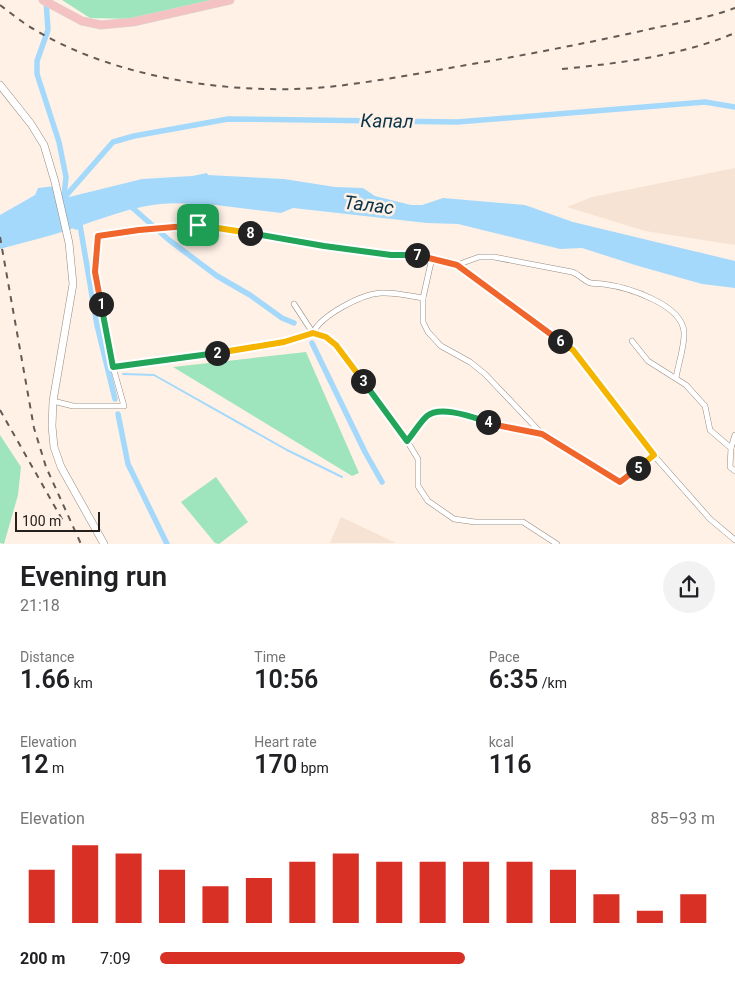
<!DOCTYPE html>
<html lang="en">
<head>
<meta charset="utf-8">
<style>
  body { margin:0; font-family:Roboto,sans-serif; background:#f2f2f2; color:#202124; height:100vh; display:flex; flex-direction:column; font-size:19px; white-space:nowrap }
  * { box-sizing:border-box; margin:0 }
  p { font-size:16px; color:#757577 }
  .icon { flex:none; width:28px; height:28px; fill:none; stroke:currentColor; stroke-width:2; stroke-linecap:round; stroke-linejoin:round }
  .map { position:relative; height:544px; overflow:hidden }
  .panel { display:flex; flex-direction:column; background:#fff; flex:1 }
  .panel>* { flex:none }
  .scale { position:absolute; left:15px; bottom:12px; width:85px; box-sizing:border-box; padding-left:5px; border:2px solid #25201c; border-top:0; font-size:14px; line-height:18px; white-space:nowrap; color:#25201c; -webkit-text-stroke:4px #fff1e6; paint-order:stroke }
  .pin { position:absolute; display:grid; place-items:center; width:42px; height:42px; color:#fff; margin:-21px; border-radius:10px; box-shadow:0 2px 8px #0006 }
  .km { position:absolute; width:25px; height:25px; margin:-12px; border-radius:50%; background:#222; color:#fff; font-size:14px; line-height:25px; text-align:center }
  .round { display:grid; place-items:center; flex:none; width:52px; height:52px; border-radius:26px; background:#f2f2f2 }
  .headline { display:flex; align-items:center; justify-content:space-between; height:85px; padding:0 20px }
  h1 { font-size:28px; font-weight:600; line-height:38px }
  .stats { display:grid; grid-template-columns:repeat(3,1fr); gap:8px; height:85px; padding:5px 20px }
  .stats div { display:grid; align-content:center }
  .stats b { font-size:25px; font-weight:600 }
  .stats small { font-size:14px; font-weight:400 }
  .stats p { font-size:14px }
  .chart { height:140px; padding:10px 20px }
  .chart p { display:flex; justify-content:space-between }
  .chart svg { width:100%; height:90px; margin-top:5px; stroke:#d93025; stroke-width:6 }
  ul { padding:0 20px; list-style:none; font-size:16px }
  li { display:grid; grid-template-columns:80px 60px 1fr; align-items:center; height:38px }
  li i { height:12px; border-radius:6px; background:#d93025 }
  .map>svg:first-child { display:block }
  .built { fill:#f7e3d3 }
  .green { fill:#9ee5bd }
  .water { fill:#a5d9fb }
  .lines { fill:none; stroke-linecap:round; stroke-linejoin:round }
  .stream { stroke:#a5d9fb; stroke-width:2 }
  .canal { stroke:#a5d9fb; stroke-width:5.5 }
  .minor-casing { stroke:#978b81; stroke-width:6 }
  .secondary-casing { stroke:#978b81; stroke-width:8 }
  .primary-casing { stroke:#d8d7d6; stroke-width:9 }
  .minor { stroke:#fff; stroke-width:5 }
  .secondary { stroke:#fff; stroke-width:7 }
  .primary { stroke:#f5c2c3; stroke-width:8 }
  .rail { stroke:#625a54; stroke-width:2; stroke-dasharray:6 6; stroke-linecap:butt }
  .split-1-casing { stroke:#fff; stroke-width:10 }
  .split-2-casing { stroke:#fff; stroke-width:10 }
  .split-3-casing { stroke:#fff; stroke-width:10 }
  .split-4-casing { stroke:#fff; stroke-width:10 }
  .split-5-casing { stroke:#fff; stroke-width:10 }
  .split-6-casing { stroke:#fff; stroke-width:10 }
  .split-7-casing { stroke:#fff; stroke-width:10 }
  .split-8-casing { stroke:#fff; stroke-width:10 }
  .split-9-casing { stroke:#fff; stroke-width:10 }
  .split-1 { stroke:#f0652b; stroke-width:6 }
  .split-2 { stroke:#22a559; stroke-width:6 }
  .split-3 { stroke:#f5b400; stroke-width:6 }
  .split-4 { stroke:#22a559; stroke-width:6 }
  .split-5 { stroke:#f0652b; stroke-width:6 }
  .split-6 { stroke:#f5b400; stroke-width:6 }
  .split-7 { stroke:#f0652b; stroke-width:6 }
  .split-8 { stroke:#22a559; stroke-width:6 }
  .split-9 { stroke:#f5b400; stroke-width:6 }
  .labels { text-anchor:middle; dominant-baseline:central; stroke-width:5; stroke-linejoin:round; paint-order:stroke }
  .water-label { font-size:19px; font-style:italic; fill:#0a344a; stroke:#fff1e6 }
</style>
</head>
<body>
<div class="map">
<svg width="735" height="544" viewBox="0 0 735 544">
  <rect width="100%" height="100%" fill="#fff1e6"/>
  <g class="built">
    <path d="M735,168V245L645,231L567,207L592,197Z"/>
    <path d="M341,517L396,543H330Z"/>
  </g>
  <g class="green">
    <path d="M62,0H211L132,19L90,18Z"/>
    <path d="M306,352L359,473L352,476L173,367Z"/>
    <path d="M0,435L21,467L18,495L4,544L0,543Z"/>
    <path d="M216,477L248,522L219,544L215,543L181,502Z"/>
  </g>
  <path class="water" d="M207,173L208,175L284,179L335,187L363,188L375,196L411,205H422L443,198L525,205L573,222L735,261V288L702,284L635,265L582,248L560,249L458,224L427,223L293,208L281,213L208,204L206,206C148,195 106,219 52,235C35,240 17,244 0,249V215L35,195L38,188L55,186L65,198L142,179L192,176Z"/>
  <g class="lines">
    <path class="stream" d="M123,374L154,375L287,450L342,477"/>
    <g class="canal">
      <path d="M46,0L48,30L37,61V74L59,142L66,177L64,197"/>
      <path d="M64,198L113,142L134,136L228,119L457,122L705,102L735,107"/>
      <path d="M127,203L169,240L217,276L250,295L282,318L294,323"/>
      <path d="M70,223L76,227L80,225L97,325L115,399"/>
      <path d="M312,343L365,452L382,482"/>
      <path d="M118,414L128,464L167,544"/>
    </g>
    <g class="minor-casing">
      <g id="minor">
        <path d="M432,258L423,298V322L428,332L441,346L470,362L485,374L542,434L620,481L654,455"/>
        <path d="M457,265L479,257H494L572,272C579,274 585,282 591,283C595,284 599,283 603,284C627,287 682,304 684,332C685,345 678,365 676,378"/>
        <path d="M294,304L313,333L326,337L336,345L350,362L375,400L407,441L418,459V486L428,501L454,519L475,522H523L557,544"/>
        <path d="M632,341L648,361L686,385L705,406L710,430L731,448L730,467L735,471"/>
        <path d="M113,367L95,272L98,237L139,230L199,225L324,246L391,255H415L457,265L573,350L657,459L710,519L735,540"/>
        <path d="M53,401L73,406H124L113,367L284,343L313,333C321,315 362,294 381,293C395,292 410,296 423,298"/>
        <path d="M407,441C415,431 424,414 437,411C447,408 487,423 500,426C513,430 528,432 541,434"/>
        <path d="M731,448L735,435"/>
      </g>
    </g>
    <g class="secondary-casing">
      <path id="secondary" d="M0,85L31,124L44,145L55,182L69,243L73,284L53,401L52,426L54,447L61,467L104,544"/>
    </g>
    <g class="primary-casing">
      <path id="primary" d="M43,0L82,21L101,25L133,22L230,0"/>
    </g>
    <use href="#minor" class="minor"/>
    <use href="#secondary" class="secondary"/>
    <use href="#primary" class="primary"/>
    <g class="rail">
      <path d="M0,5C12,14 24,24 37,31C121,81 249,98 345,85C399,78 453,67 507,58C555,49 602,40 650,29C678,23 708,18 735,8"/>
      <path d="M562,69C621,63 680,56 735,33"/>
      <path d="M0,237L34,428L46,467L81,544"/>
      <path d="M0,410L63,521"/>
    </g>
  </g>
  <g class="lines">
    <g class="split-1-casing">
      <path id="split-1" d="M101,304L95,272L98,236L139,230L198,225"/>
    </g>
    <g class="split-2-casing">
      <path id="split-2" d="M101,304L113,367L217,353"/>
    </g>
    <g class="split-3-casing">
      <path id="split-3" d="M217,353L284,342L313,333L326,337L336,345L363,381"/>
    </g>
    <g class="split-4-casing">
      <path id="split-4" d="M363,381L407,441C414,433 420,422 427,416C440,405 472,417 488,422"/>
    </g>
    <g class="split-5-casing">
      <path id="split-5" d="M488,422L501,426L542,434L620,482L638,468"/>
    </g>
    <g class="split-6-casing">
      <path id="split-6" d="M560,341L573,350L654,455L638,468"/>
    </g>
    <g class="split-7-casing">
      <path id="split-7" d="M417,255L457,265L560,341"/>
    </g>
    <g class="split-8-casing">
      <path id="split-8" d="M250,233L324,246L391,255H417"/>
    </g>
    <g class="split-9-casing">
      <path id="split-9" d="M198,225L250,233"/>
    </g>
    <use href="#split-1" class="split-1"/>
    <use href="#split-2" class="split-2"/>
    <use href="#split-3" class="split-3"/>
    <use href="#split-4" class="split-4"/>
    <use href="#split-5" class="split-5"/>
    <use href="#split-6" class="split-6"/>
    <use href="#split-7" class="split-7"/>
    <use href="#split-8" class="split-8"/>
    <use href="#split-9" class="split-9"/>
  </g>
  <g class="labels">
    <g class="water-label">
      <text transform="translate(387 121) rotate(1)">Капал</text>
      <text transform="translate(369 205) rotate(7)">Талас</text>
    </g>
  </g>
</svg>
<div class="scale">100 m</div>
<div class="pin" style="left:198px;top:225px;background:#1e9e55"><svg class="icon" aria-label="arrive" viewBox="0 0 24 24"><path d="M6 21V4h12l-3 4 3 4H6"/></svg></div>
<b class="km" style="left:101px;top:304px">1</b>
<b class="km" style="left:217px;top:353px">2</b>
<b class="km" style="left:363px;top:381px">3</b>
<b class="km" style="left:488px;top:422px">4</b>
<b class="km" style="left:638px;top:468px">5</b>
<b class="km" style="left:560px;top:341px">6</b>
<b class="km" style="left:417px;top:255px">7</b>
<b class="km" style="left:250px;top:233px">8</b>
</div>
<section class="panel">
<div class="headline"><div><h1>Evening run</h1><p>21:18</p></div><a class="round"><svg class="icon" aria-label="share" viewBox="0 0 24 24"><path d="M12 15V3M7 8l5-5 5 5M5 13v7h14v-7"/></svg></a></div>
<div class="stats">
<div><p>Distance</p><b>1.66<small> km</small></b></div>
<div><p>Time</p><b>10:56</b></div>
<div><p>Pace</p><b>6:35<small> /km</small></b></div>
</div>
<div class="stats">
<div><p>Elevation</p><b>12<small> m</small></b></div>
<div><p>Heart rate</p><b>170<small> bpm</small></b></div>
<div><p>kcal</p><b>116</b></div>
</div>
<div class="chart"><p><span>Elevation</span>85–93 m</p>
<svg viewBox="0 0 160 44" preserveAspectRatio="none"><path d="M5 44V18M15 44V6M25 44V10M35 44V18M45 44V26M55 44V22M65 44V14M75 44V10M85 44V14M95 44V14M105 44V14M115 44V14M125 44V18M135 44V30M145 44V38M155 44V30"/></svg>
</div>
<ul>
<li><b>200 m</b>7:09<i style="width:55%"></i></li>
</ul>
</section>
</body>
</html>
